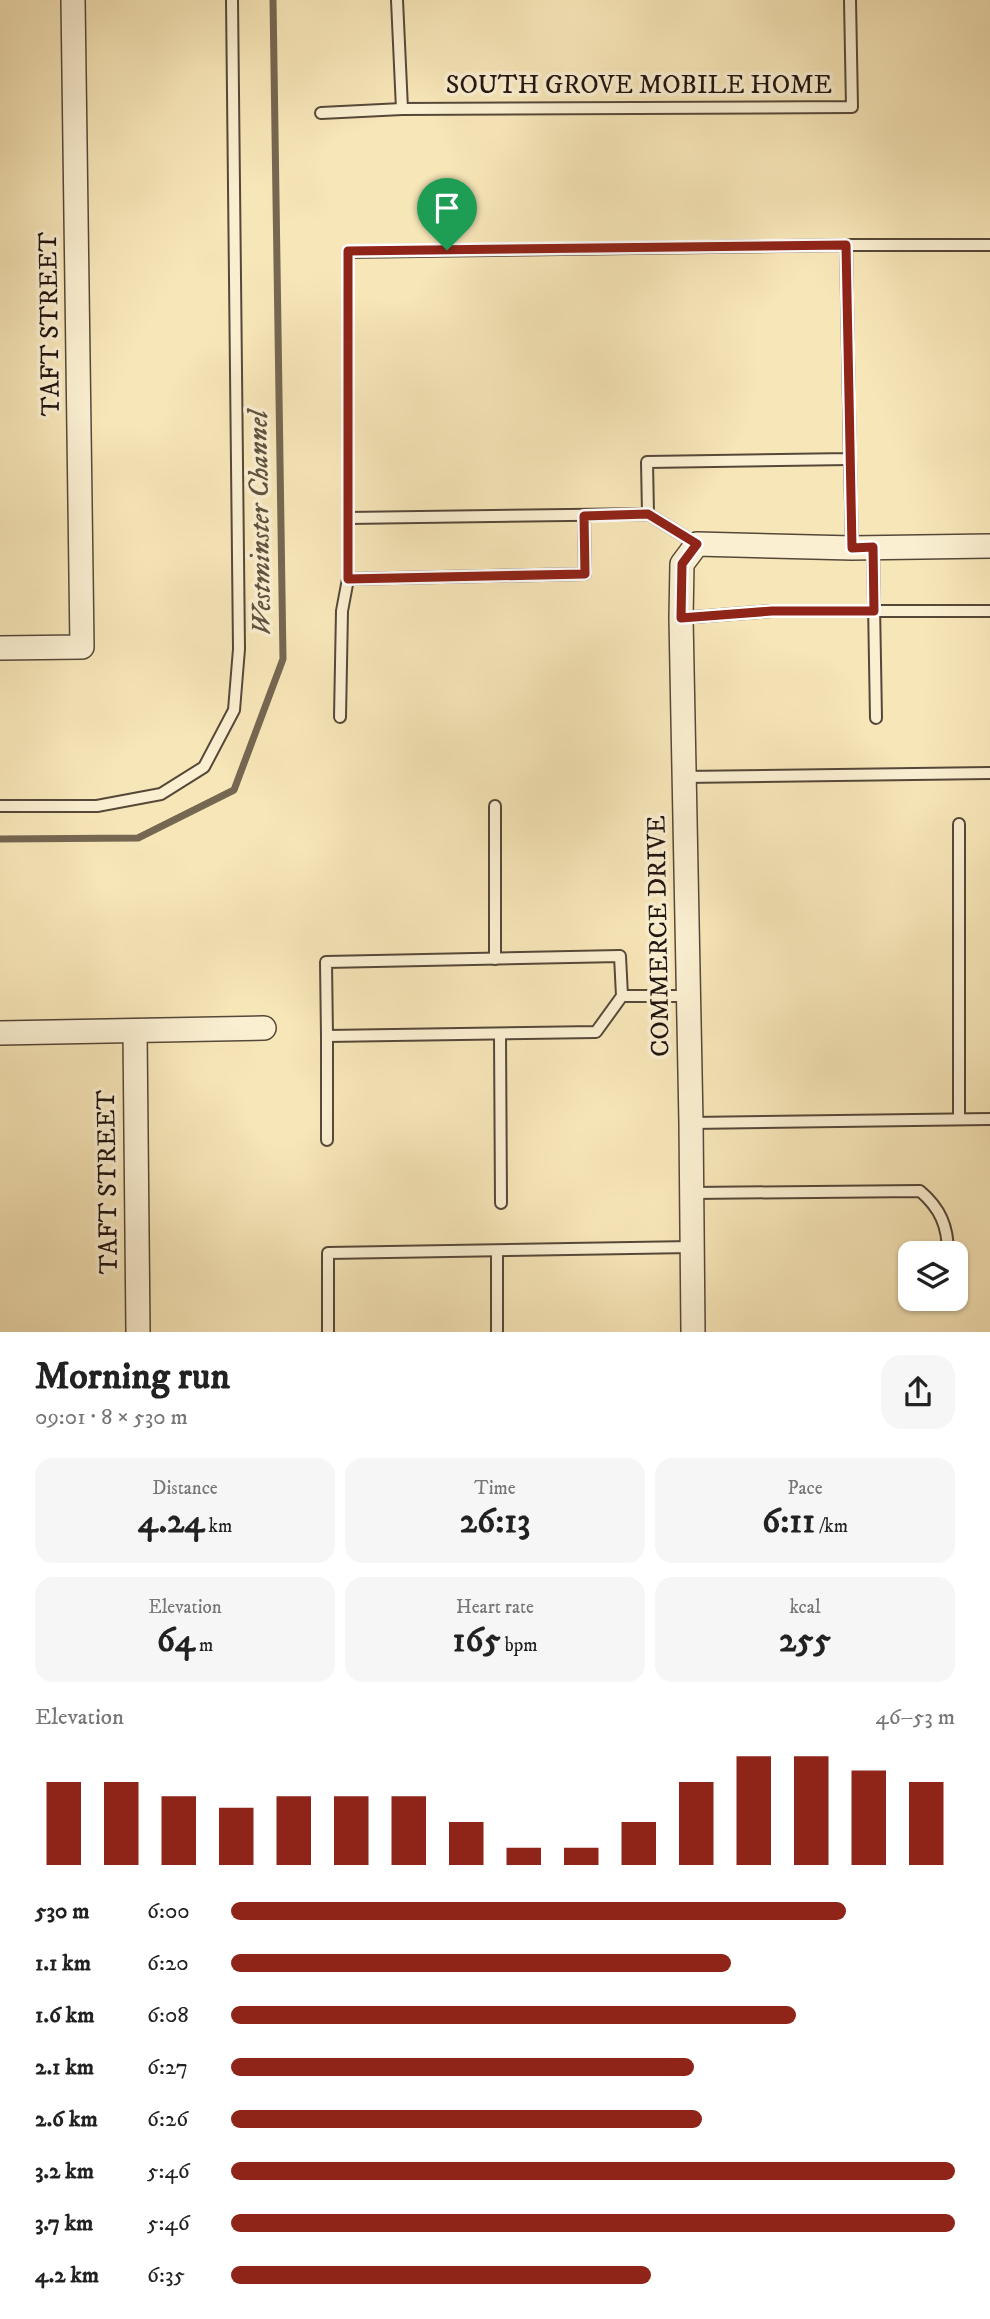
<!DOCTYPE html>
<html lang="en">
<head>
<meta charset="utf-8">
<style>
  body { margin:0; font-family:"IM FELL DW Pica",serif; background:#f6f6f6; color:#222; height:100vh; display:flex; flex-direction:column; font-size:26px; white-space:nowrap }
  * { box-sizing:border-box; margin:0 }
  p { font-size:23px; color:#767676 }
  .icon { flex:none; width:38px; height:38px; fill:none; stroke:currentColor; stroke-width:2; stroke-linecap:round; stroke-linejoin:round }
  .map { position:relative; height:1332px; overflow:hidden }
  .drawer { display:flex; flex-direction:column; background:#fff; flex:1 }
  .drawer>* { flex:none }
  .fabs { position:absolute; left:898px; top:1241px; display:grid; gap:14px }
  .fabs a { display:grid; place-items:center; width:70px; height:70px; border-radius:14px; background:#fff; box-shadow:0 2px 5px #0004; font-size:35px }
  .pin { position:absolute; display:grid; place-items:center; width:60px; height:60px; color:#fff; margin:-72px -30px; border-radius:50% 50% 50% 0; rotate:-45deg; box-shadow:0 0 7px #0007 }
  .pin .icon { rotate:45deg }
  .round { display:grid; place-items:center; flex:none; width:74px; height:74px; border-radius:21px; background:#f6f6f6 }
  .headline { display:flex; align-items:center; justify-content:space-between; height:119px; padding:0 35px }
  h1 { font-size:38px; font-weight:700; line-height:52px }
  .figures { display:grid; grid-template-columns:repeat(3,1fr); gap:10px; height:119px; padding:7px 35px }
  .figures div { display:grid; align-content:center; border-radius:18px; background:#f6f6f6; text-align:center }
  .figures b { font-size:35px; font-weight:700 }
  .figures small { font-size:19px; font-weight:400 }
  .figures p { font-size:19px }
  .chart { height:196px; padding:14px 35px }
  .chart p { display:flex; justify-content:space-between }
  .chart svg { width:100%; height:126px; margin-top:7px; stroke:#8f2418; stroke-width:6 }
  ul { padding:0 35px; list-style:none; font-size:23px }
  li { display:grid; grid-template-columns:112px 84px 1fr; align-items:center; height:52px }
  li i { height:18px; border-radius:9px; background:#8f2418 }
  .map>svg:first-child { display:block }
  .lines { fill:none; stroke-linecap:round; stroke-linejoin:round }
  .stream { stroke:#766752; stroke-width:7 }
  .service-casing { stroke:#564839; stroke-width:14 }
  .minor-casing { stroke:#564839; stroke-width:26 }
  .service { stroke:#faefd1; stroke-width:10 }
  .minor { stroke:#faefd1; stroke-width:23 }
  .route-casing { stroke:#fff; stroke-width:14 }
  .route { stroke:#8f2418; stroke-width:9 }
  .labels { text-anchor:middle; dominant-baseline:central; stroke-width:7; stroke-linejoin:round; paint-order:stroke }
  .street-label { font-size:26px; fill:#21140f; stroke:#faefd1 }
  .water-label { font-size:28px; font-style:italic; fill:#605341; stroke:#faefd1 }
</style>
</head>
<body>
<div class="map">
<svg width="990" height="1332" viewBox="0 0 990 1332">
  <rect width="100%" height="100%" fill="#f7e6b8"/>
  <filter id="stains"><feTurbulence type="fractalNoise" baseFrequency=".00286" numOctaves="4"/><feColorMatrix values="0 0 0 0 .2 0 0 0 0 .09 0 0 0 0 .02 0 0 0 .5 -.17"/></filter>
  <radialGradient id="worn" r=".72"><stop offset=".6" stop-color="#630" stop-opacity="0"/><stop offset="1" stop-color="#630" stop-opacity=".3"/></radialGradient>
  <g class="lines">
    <path class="stream" d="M0,839L138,838L234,790L283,659L273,0"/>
    <g class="service-casing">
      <g id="service">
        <path d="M397,0L402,109"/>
        <path d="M321,113L402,109L852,107L850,0"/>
        <path d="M846,245H990"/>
        <path d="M850,459L852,548"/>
        <path d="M648,514L647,462L850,459L846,245L348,252V518L648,514L697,544"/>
        <path d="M348,518V579L585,574L584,516"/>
        <path d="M873,547L876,718"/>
        <path d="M681,618L772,611H990"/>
        <path d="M340,717L342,611L348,579"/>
        <path d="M683,777L990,773"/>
        <path d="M0,806H97L161,794L204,767L234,710L239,649L232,0"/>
        <path d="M495,806V959"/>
        <path d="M959,824V1119"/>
        <path d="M622,996L620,956L326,962L327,1036L596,1032L622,996H689"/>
        <path d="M500,1035L501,1203"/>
        <path d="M691,1123L990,1119"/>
        <path d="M327,1140V1036"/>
        <path d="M692,1193L920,1191C940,1208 948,1226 948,1253"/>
        <path d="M497,1251V1332"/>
        <path d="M328,1332V1253L692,1247"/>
      </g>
    </g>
    <g class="minor-casing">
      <g id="minor">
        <path d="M0,648L82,647L73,0"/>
        <path d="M135,1032L138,1332"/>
        <path d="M0,1033L264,1028"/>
        <path d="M693,1332L691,1123L681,618L682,564L697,544L852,548L990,546"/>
      </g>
    </g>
    <use href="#service" class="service"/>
    <use href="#minor" class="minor"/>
  </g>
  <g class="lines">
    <g class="route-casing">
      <path id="route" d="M846,245L852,548L873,547L874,611H772L681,618L682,564L697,544L648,514L584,516L585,574L348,579V251Z"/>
    </g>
    <use href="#route" class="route"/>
  </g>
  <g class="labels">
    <g class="street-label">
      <text x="639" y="85">SOUTH GROVE MOBILE HOME</text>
      <text transform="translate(50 324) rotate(-91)">TAFT STREET</text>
      <text transform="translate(659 936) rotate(-91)">COMMERCE DRIVE</text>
      <text transform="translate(108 1182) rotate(-91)">TAFT STREET</text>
    </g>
    <g class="water-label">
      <text transform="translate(260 523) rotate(-91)">Westminster Channel</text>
    </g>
  </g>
  <rect width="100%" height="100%" filter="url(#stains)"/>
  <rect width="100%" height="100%" fill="url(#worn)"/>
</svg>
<div class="fabs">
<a><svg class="icon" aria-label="layers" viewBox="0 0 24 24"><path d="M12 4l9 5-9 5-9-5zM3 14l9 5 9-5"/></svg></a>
</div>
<div class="pin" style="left:447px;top:250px;background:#1e9e55"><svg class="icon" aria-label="arrive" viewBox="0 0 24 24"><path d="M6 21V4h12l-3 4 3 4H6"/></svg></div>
</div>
<section class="drawer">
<div class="headline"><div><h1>Morning run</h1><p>09:01 · 8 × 530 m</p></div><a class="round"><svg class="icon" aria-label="share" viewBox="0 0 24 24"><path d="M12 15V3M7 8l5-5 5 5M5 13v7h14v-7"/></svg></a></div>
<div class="figures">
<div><p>Distance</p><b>4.24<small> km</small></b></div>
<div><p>Time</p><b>26:13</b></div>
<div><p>Pace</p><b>6:11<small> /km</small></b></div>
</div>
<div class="figures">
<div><p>Elevation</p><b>64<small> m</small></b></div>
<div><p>Heart rate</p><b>165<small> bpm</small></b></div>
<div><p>kcal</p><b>255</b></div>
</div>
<div class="chart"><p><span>Elevation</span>46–53 m</p>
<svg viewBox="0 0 160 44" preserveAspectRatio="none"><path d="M5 44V15M15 44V15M25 44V20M35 44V24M45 44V20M55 44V20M65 44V20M75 44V29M85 44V38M95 44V38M105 44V29M115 44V15M125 44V6M135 44V6M145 44V11M155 44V15"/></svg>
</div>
<ul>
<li><b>530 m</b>6:00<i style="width:85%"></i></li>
<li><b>1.1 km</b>6:20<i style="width:69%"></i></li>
<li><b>1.6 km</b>6:08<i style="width:78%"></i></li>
<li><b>2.1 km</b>6:27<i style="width:64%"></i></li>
<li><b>2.6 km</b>6:26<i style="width:65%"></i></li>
<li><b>3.2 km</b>5:46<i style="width:100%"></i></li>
<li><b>3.7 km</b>5:46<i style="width:100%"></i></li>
<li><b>4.2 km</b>6:35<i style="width:58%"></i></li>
</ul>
</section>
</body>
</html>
